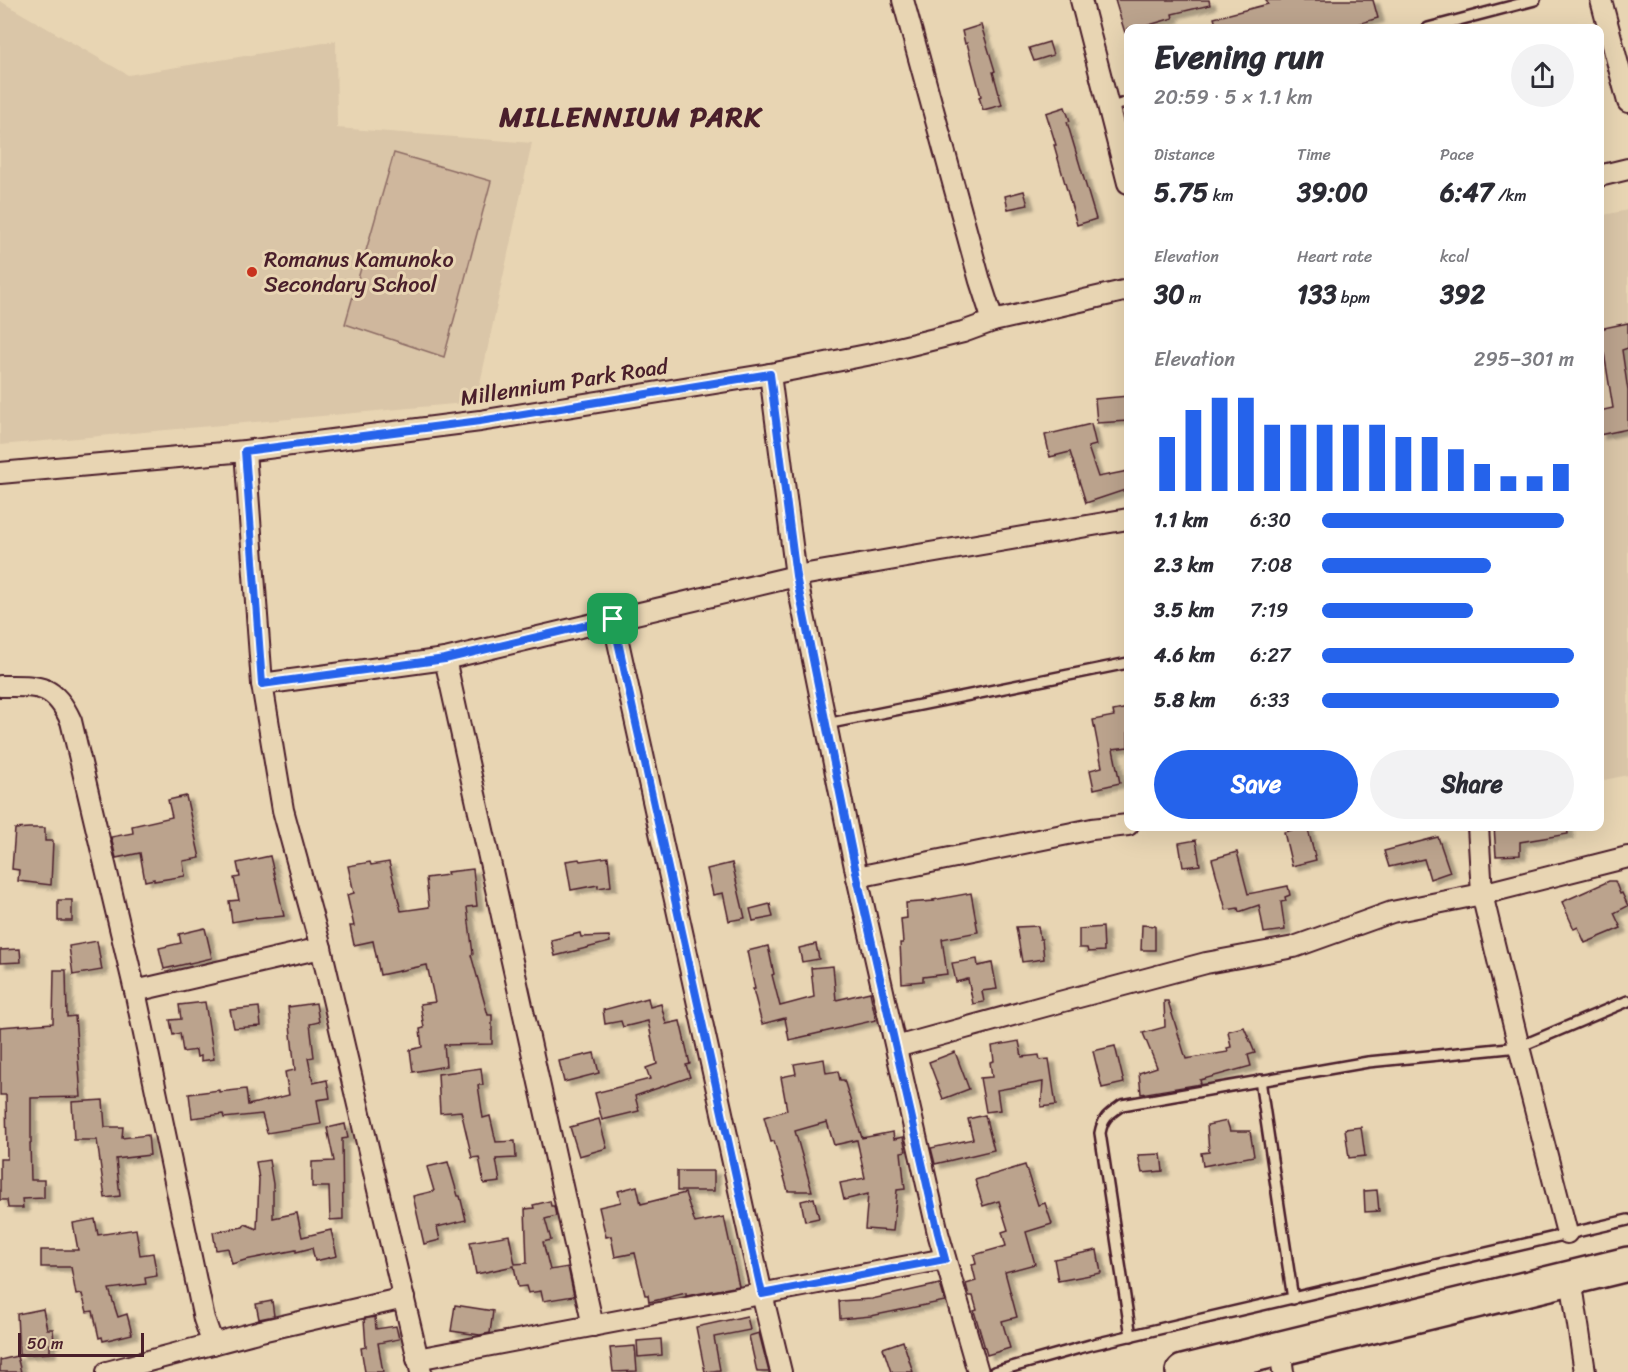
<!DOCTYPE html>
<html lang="en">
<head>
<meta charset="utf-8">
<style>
  body { margin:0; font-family:Sriracha,sans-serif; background:#f2f2f3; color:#2b2b33; height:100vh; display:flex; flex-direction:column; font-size:22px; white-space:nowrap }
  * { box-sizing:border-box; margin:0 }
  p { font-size:20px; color:#7c7c81 }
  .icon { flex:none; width:33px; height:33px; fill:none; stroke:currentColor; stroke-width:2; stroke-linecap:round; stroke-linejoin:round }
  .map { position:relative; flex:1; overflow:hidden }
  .details { position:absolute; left:1124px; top:24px; width:480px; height:807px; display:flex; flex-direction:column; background:#fff; border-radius:12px; box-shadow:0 6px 24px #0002 }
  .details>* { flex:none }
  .scale { position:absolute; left:18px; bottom:15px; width:126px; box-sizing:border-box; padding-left:6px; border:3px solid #4a1f2b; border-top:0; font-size:16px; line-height:21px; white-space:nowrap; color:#4a1f2b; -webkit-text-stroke:4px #e8d5b3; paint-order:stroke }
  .pin { position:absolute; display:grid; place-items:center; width:51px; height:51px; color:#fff; margin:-26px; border-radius:12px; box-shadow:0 3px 9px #0006 }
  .round { display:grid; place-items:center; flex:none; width:63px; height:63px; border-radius:32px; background:#f2f2f3 }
  .head { display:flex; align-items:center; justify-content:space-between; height:102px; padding:0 30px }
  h1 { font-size:33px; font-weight:800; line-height:45px }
  .figures { display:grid; grid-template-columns:repeat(3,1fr); gap:9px; height:102px; padding:6px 30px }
  .figures div { display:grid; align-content:center }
  .figures b { font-size:26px; font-weight:800 }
  .figures small { font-size:16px; font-weight:400 }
  .figures p { font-size:16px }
  .chart { height:168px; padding:12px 30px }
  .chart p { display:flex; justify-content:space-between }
  .chart svg { width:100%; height:108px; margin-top:6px; stroke:#2563eb; stroke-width:6 }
  .button { display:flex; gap:12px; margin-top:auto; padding:12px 30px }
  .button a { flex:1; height:69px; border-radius:36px; background:#2563eb; color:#fff; font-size:24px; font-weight:800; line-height:69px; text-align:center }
  .button a+a { background:#f2f2f3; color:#2b2b33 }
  ul { padding:0 30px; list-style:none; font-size:20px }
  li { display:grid; grid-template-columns:96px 72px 1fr; align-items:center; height:45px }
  li i { height:15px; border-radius:8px; background:#2563eb }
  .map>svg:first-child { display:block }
  .built { fill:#dac6a8 }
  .green { fill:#cfb79d; stroke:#8c6b64; stroke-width:1.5 }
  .building { fill:#bba38d; stroke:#4a1f2b; stroke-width:1.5; filter:url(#shadow) }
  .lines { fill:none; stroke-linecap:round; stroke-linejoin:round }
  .lane-casing { stroke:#4a1f2b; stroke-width:14 }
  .street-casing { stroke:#4a1f2b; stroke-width:24 }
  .highway-casing { stroke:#4a1f2b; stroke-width:38 }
  .lane { stroke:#e8d5b3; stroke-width:9 }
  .street { stroke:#e8d5b3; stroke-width:20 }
  .highway { stroke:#e8d5b3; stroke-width:33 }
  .route-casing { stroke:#fff; stroke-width:12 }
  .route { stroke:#2563eb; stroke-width:8 }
  .poi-dot { fill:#c8321e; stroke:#e8d5b3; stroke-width:2 }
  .labels { text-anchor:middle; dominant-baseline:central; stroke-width:6; stroke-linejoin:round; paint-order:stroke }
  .poi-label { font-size:22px; fill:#4a1f2b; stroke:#e8d5b3; text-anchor:start }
  .street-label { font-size:22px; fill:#4a1f2b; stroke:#e8d5b3 }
  .district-label { font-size:28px; font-weight:bold; letter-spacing:1.5px; fill:#4a1f2b; stroke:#e8d5b3 }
</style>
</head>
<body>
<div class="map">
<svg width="1628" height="1372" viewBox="0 0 1628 1372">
  <defs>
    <filter id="shadow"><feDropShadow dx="6" dy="4" stdDeviation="1.5" flood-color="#0004"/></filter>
  </defs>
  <rect width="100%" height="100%" fill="#e8d5b3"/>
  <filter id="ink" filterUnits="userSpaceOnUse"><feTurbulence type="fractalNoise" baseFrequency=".0167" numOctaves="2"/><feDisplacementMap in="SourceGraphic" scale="12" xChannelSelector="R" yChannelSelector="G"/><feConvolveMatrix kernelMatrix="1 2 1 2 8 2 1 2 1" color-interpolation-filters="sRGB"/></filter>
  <g filter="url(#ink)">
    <g class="built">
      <path d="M0,1L128,75L336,41L337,128L532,143L476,402L0,445Z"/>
      <path d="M1628,210V775L1599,781V216Z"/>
    </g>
    <path class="green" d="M394,153L491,181L444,357L345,324Z"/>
    <g class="building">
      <path d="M1115,0H1209L1210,5L1172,14L1173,18L1139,28H1128V32L1125,33Z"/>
      <path d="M1266,0H1373L1378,18L1351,26V28H1217L1214,18L1268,4Z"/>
      <path d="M981,25L995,71L993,72L1002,105L983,110L979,97L981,96L967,43L965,44L962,31Z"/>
      <path d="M1049,42L1053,55L1034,61L1029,48Z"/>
      <path d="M1065,107L1070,121L1067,122L1096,219L1077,225L1054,145H1056L1046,113Z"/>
      <path d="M1024,191L1028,205L1008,209L1005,196Z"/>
      <path d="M1628,323V348L1622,350L1628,391V429L1599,435V411L1613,408L1604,353L1599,354V329Z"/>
      <path d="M1128,396V421L1097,423L1095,399Z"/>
      <path d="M1091,424L1096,445L1088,447L1098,477L1128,471V489L1086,503L1070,452L1050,457L1045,435Z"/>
      <path d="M1128,708V747L1113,749L1120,783L1094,789L1090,770L1102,767L1093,720L1114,716L1113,711Z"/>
      <path d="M186,796L200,858L183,861L185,876L154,881V879L145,881L140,853L116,858L111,837L133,833L132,826L172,817L168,800Z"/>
      <path d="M1307,826L1316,860L1292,866L1284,832Z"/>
      <path d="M1494,826H1567L1568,834L1520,842V855L1496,856Z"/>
      <path d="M29,828H45V841H53L51,885L18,881L19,870L12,869L15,829Z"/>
      <path d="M1438,837L1450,872L1430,879L1424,859L1389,867L1384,851Z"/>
      <path d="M1196,840L1200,865L1183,867L1179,843Z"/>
      <path d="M1237,852L1248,894L1288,886L1290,895L1285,897L1286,901L1281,902L1285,930L1264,933L1259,905L1239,912L1238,908L1226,910L1212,859Z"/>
      <path d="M270,856L284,916L256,919V918L232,922L229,901L239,900L234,878L240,877L237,863Z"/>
      <path d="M608,857L611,886L598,888V885L571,890L566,861L579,859L580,861Z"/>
      <path d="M370,862L371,865L389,862L401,911L429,907L426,878L448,875L447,872L473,869L477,906L467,907L473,954L471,955L488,1015H492V1044L444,1045L446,1066L413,1072L410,1050L422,1047L420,1029L424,1028L420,1004L435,1002L427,965L380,975L373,941L354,945L350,926H354L347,895L354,893L348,866Z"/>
      <path d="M732,863L745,918L729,921L723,893L713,895L707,869Z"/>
      <path d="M1609,881H1615L1620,894L1622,893L1628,906L1614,913L1621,928L1585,943L1578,927L1574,929L1562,902Z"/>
      <path d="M971,893L978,932L942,939L947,974L923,977V981L902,983L900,943H903L901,919L907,918L906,903L934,901L933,900Z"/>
      <rect x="58" y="900" width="14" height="21"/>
      <path d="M770,904L773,917L753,921L750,909Z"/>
      <path d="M1142,925L1155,926V950H1141Z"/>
      <path d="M1038,926L1040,939H1042L1044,959L1022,962L1016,927Z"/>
      <path d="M1103,927L1104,951L1088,952L1087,948H1079V929Z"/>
      <path d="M205,928L212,958L164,969L159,948L181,943L179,934Z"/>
      <path d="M580,933L581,937L609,936L610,942L555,956L551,940Z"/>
      <path d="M97,941L102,970L73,975L69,946Z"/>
      <path d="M816,944L819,959L802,962L799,948Z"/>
      <path d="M768,946L774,974L772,975L780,1006L814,997L811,968L833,966L836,1000L870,992L876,1020L789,1040L785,1018L762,1024L753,989H755L747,951Z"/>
      <path d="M20,949L21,962L0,963V950Z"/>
      <path d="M977,959L978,966L992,963L997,989L982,991L984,1002L973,1004L968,979L956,982L952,963Z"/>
      <path d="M54,970H66L67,1017L75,1016L81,1097L31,1098V1143H30L31,1180H44V1198L22,1199L23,1208H8L7,1200H0V1159H7L6,1095H0V1027L53,1023Z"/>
      <path d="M648,998L650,1007L661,1004L666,1024L680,1021L690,1064L686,1065L690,1077L635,1096L639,1111L602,1120L595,1093L650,1079L646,1068L657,1064L648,1021L623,1027L621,1021L605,1024L603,1010Z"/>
      <path d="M1164,1001H1168L1186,1059L1228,1052L1227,1048L1231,1047L1228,1031L1244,1027L1255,1053L1248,1055L1251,1066L1200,1080L1201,1084L1141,1094L1139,1073L1157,1067L1143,1033L1165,1027Z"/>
      <path d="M205,1002L214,1059L201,1061V1056L197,1057L196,1050L183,1052L180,1033L173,1035L170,1020L181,1019L179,1005Z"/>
      <path d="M316,1003L319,1022L310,1024L314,1057L308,1058L313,1083L327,1080L330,1098L317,1100L321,1124L267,1133L262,1114L224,1118L223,1114L192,1118L189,1094L219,1090V1092L246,1089L248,1105L289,1095L285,1072L295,1070L288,1007Z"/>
      <path d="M259,1007L261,1026L234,1028L230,1010Z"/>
      <path d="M1019,1041L1022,1057L1039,1055L1040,1060L1049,1059L1056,1105L1041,1107L1043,1082L997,1090L1000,1110L986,1112L980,1078L992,1077L990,1062L994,1061L992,1046Z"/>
      <path d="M1115,1046L1124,1083L1102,1088L1093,1051Z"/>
      <path d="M955,1052L969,1089L943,1099L929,1062Z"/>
      <path d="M594,1053L599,1073L564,1082L559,1061Z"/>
      <path d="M824,1059L826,1073L838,1071L840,1080H844L862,1138L893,1132L894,1139L903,1137L906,1151L901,1152L905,1189L897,1190L893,1231L865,1229L868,1194L844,1200L840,1183L865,1178L857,1140L834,1145L827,1122L795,1131L812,1191H788L774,1141L771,1142L764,1117L787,1110L781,1077L796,1074L794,1064Z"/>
      <path d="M481,1068L483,1085H478L483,1118L490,1116L496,1142L515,1141L516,1158L496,1159L500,1182L484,1184L479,1157L472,1158L461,1111L440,1113L438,1074Z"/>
      <path d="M103,1100L105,1127H123L122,1138L148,1135L150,1155L116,1159L120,1196L105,1198L97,1140H74L72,1102Z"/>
      <path d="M985,1115L994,1150L935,1164L931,1148L973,1139L968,1119Z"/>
      <path d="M599,1119L607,1148L579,1156L570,1127Z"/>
      <path d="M1227,1121L1230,1131H1250L1254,1156L1203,1166L1201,1153L1209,1152L1207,1125Z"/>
      <path d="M345,1124L348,1138L342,1139L343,1219L330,1220L329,1187H312V1162L334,1161L327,1128Z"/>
      <path d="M1361,1127L1365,1156L1349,1158L1345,1129Z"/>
      <path d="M1161,1154L1163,1171L1142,1173L1138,1155Z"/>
      <path d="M269,1160L273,1184V1218L297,1213L302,1237L331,1230L337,1256L315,1261L312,1248L296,1252V1250L245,1260L232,1264L228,1248L216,1250L213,1232L243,1227L245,1224L257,1229L259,1179L256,1162Z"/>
      <path d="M448,1162L458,1196H460L466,1220L437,1227L440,1240L424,1244L413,1196L434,1191L427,1167Z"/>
      <path d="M1025,1165L1038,1205L1045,1203L1052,1224L1026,1232L1035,1264L1005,1272L1017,1317L1002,1321L1010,1348L987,1355L974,1311L977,1310L973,1296H969L966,1284L976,1281L972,1265L976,1264L974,1255L1006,1246L1002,1232L1008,1230L999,1201L983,1206L975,1180Z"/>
      <rect x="677" y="1171" width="37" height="20"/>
      <path d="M637,1186L641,1204L685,1193L695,1223L724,1217L739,1286L686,1296V1293L649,1302L648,1295H645L635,1253L615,1257L611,1236L606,1237L599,1207L621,1202L618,1191Z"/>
      <path d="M1377,1190L1379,1211L1365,1212L1364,1191Z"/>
      <path d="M814,1198L819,1218L805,1221L801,1201Z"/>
      <path d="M550,1201L551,1206H554L556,1216L545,1219L551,1240L543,1242L550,1270L568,1267L574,1296L543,1301L541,1291L528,1293L526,1286L518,1287L514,1266L476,1274L470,1242L509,1235L515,1264L527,1263L525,1209L534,1208L533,1205Z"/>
      <path d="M95,1219L98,1235L136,1229L140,1255L153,1253L157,1276L145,1278L146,1284L109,1289L118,1317L127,1314L132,1334L103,1341L102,1337L99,1338L93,1311L87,1312L82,1294L76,1295L71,1267H41V1250H78L73,1223Z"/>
      <path d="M1097,1250L1101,1273L1058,1281L1054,1259Z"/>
      <path d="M940,1284L945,1301L871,1316L840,1319L839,1301L872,1299Z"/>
      <path d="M272,1301L274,1316L259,1319L256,1304Z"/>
      <path d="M455,1305L493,1311L490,1333L480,1335L451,1331Z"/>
      <path d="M43,1309L47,1329H53L54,1343L50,1344V1353L19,1355L17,1314Z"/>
      <path d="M747,1316L750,1330L714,1337L720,1370L705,1372L696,1327Z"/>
      <path d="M375,1317L376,1329L396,1326L399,1339L378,1343L383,1372H365L361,1348L366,1347L364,1319Z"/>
      <path d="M759,1333L769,1372H757L749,1336Z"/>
      <path d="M661,1339L662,1355L638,1357L637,1341Z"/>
      <path d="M903,1341L913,1372H891L883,1348Z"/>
      <path d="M635,1346L637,1371L613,1372L610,1348Z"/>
      <path d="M17,1356L21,1372H0V1360Z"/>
    </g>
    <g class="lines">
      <g class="lane-casing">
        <g id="lane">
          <path d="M1428,28L1535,0"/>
          <path d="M1108,108L1128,102"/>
          <path d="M826,724L1128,663"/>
          <path d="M1260,1080L1293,1299"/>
          <path d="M1131,1336L1100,1133C1103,1117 1109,1114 1122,1105L1368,1062L1519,1047L1628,1001"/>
          <path d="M994,1372L1090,1345L1628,1220"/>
        </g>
      </g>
      <g class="street-casing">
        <g id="street">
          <path d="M903,0L980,281L993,321"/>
          <path d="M1081,0L1128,183"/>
          <path d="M1601,0L1628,102"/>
          <path d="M1599,176L1628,169"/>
          <path d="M770,374L796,576L857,877L938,1233L978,1372"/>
          <path d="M245,451L262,684L283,810L321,948L421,1372"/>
          <path d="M0,473L245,451L480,421L770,374L882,352L963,332L993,321L1128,290"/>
          <path d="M613,619L762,1294L781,1372"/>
          <path d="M445,659L593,1326"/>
          <path d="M262,684L445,659L796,576L1128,519"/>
          <path d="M0,686C38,686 54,683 71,721L135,991L204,1319L213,1344"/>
          <path d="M1478,826L1482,894L1519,1047L1567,1233"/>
          <path d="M857,877L1092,829L1128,825"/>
          <path d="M135,991L321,948"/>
          <path d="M896,1047L1056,1003L1206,963L1294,947L1392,912L1482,894L1628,857"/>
          <path d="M1571,1278L1585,1372"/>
          <path d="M1280,1348L1283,1372"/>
          <path d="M417,1359L945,1259"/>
          <path d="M107,1372L261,1331L404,1298"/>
        </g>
      </g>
      <g class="highway-casing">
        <path id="highway" d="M1183,1372L1628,1264"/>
      </g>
      <use href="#lane" class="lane"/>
      <use href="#street" class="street"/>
      <use href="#highway" class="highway"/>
    </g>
  </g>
  <g class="lines" filter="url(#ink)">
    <g class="route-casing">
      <path id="route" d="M770,374L796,576L857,877L938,1233L945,1259L762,1294L613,619L445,659L262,684L245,451L480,421Z"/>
    </g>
    <use href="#route" class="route"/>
  </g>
  <circle class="poi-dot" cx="252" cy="272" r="6"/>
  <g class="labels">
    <g class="poi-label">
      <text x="264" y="259">Romanus Kamunoko<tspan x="264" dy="25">Secondary School</tspan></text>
    </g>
    <g class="street-label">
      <text transform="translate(564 382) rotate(-9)">Millennium Park Road</text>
    </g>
    <g class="district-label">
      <text x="631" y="116">MILLENNIUM PARK</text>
    </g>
  </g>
</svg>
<div class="scale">50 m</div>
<div class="pin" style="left:613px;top:619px;background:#1e9e55"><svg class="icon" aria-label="arrive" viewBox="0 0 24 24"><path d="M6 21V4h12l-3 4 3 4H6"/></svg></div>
<section class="details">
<div class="head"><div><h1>Evening run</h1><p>20:59 · 5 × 1.1 km</p></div><a class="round"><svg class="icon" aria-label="share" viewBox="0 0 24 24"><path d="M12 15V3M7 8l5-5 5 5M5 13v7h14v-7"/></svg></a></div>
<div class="figures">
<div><p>Distance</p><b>5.75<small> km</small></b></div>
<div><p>Time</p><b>39:00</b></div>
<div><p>Pace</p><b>6:47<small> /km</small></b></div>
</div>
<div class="figures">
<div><p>Elevation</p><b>30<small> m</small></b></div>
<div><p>Heart rate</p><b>133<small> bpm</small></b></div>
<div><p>kcal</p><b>392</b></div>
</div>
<div class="chart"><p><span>Elevation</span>295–301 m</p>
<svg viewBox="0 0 160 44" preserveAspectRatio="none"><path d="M5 44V22M15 44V11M25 44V6M35 44V6M45 44V17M55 44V17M65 44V17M75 44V17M85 44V17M95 44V22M105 44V22M115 44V27M125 44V33M135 44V38M145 44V38M155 44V33"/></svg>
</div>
<ul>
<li><b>1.1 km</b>6:30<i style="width:96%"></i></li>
<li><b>2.3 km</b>7:08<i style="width:67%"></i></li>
<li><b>3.5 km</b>7:19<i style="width:60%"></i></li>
<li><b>4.6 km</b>6:27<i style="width:100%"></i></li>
<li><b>5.8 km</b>6:33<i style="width:94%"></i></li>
</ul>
<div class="button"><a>Save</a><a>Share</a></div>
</section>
</div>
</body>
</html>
